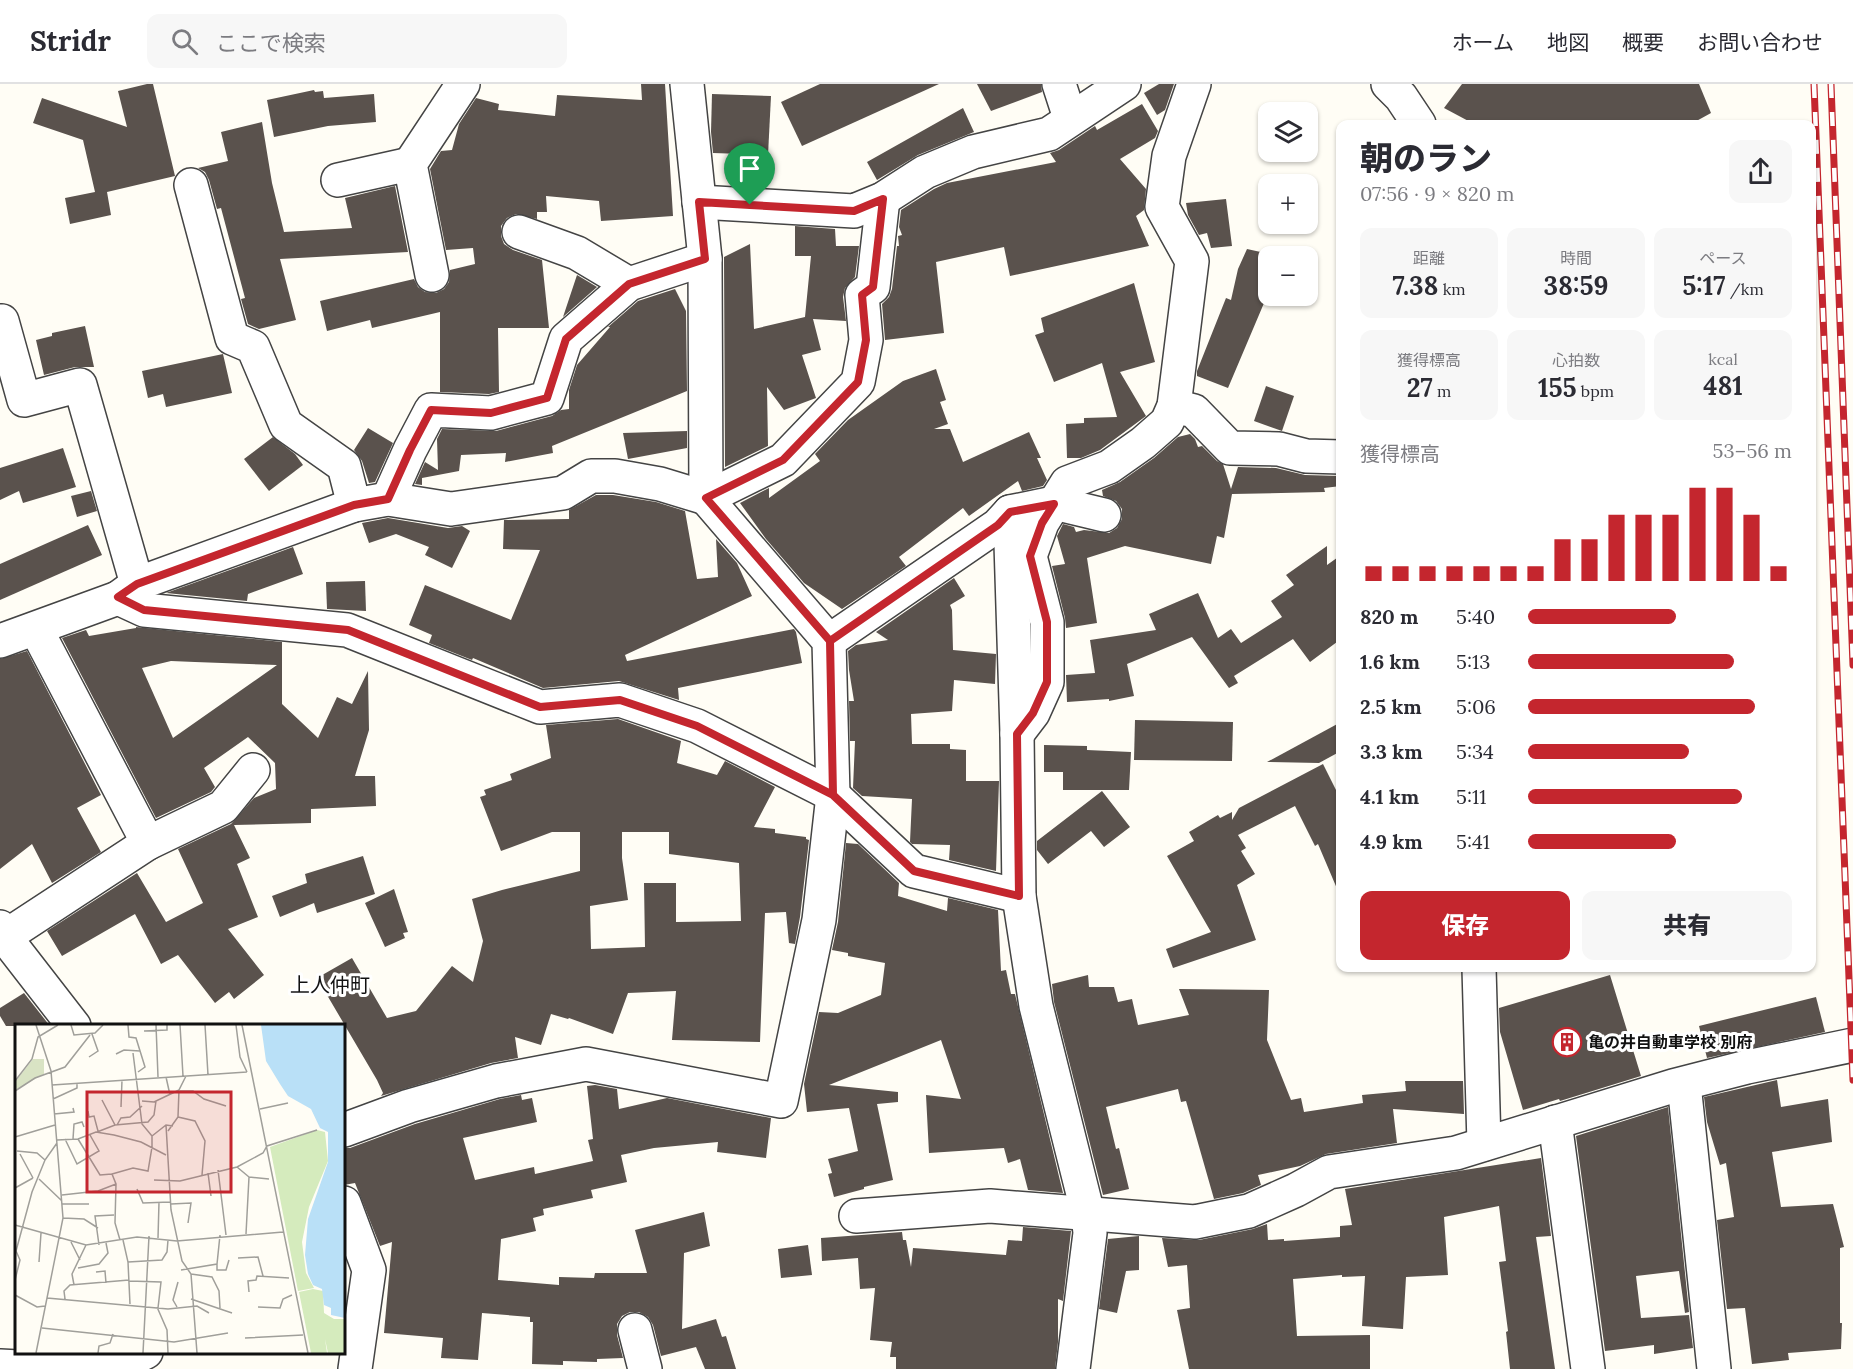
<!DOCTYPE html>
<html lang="ja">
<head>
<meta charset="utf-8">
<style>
  body { margin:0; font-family:Lora,"Noto Sans JP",serif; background:#f7f7f7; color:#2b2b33; height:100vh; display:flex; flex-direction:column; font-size:22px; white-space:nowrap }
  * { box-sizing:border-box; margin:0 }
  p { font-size:20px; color:#7c7c81 }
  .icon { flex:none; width:33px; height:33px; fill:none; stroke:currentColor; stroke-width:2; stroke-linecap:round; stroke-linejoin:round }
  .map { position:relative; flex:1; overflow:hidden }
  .side { position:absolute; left:1336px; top:36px; width:480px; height:852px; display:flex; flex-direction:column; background:#fff; border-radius:12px; box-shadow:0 2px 4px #0004 }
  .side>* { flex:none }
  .controls { position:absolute; left:1258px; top:18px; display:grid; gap:12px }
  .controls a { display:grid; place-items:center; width:60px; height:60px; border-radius:12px; background:#fff; box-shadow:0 2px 4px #0004; font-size:30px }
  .pin { position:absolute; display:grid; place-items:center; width:51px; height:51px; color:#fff; margin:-62px -26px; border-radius:50% 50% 50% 0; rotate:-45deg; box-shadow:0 0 6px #0007 }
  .pin .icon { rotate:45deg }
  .round { display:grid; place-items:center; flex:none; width:63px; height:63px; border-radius:12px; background:#f7f7f7 }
  .headline { display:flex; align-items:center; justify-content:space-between; height:102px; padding:0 24px }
  h1 { font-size:33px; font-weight:800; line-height:45px }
  .stats { display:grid; grid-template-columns:repeat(3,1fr); gap:9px; height:102px; padding:6px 24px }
  .stats div { display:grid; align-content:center; border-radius:12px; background:#f7f7f7; text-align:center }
  .stats b { font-size:26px; font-weight:800 }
  .stats small { font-size:16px; font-weight:400 }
  .stats p { font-size:16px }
  .chart { height:168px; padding:12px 24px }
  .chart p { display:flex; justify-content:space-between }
  .chart svg { width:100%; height:108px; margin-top:6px; stroke:#c4262e; stroke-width:6 }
  .action { display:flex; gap:12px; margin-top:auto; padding:12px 24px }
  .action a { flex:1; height:69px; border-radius:12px; background:#c4262e; color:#fff; font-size:24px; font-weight:800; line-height:69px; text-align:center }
  .action a+a { background:#f7f7f7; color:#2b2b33 }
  ul { padding:0 24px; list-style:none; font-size:20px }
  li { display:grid; grid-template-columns:96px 72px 1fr; align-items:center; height:45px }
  li i { height:15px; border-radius:8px; background:#c4262e }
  header { display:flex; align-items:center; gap:36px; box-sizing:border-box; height:84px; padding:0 30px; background:#fff; border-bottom:2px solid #e1e1e2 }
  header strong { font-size:28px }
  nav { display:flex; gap:33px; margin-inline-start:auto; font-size:21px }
  .search { width:420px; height:54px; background:#f7f7f7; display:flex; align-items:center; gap:15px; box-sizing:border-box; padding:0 21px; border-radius:12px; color:#7c7c81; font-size:22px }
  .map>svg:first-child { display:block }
  .building { fill:#5a524d; fill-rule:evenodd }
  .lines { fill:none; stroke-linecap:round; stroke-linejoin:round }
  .minor-casing { stroke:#444; stroke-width:36 }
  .minor { stroke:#fff; stroke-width:33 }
  .rail-casing { stroke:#c4262e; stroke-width:7 }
  .rail { stroke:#fff; stroke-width:4.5; stroke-dasharray:14; stroke-linecap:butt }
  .route-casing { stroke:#fff; stroke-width:12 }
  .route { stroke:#c4262e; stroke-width:8 }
  .labels { text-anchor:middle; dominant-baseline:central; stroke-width:6; stroke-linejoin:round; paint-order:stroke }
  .poi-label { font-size:16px; font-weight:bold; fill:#111; stroke:#fff; text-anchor:start }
  .quarter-label { font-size:20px; fill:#111; stroke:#fff }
  .inset-road { fill:none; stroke:#a09f9a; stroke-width:1.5 }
  .view { fill:#c4262e; fill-opacity:0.15; stroke:#c4262e; stroke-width:3 }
  .inset-edge { fill:none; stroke:#111; stroke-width:3 }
</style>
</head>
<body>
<header>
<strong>Stridr</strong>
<div class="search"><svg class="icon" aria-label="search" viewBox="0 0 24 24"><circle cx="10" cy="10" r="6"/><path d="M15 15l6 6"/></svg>ここで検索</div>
<nav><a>ホーム</a><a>地図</a><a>概要</a><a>お問い合わせ</a></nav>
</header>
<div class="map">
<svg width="1853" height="1285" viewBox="0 0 1853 1285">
  <rect width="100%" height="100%" fill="#fffdf5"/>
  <g class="building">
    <path d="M147,0H153L175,92L107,108L111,131L70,140L65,114L95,108L83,56L33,39L42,14L127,43L118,7Z"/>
    <path d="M641,0H665L673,132L601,137L599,117L546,112L547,128H537V135L516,130L507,134L501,142V152L504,160L513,166L542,176L549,244H498L499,308L489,310L440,308V228L372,244L370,236L327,247L320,217L414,195L418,203L425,208L436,209L444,205L449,198L450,186L475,180L473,164L446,166L430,85L441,67L452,66L459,40L476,14L499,20L498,26L555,32L557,11L642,16Z"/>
    <path d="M820,0H939L802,62L781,18Z"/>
    <path d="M977,0H1041L1042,8L991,27Z"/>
    <path d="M1159,0H1174L1165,26L1157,31L1144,9Z"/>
    <path d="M1462,0H1699L1711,29L1691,40H1474L1444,24Z"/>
    <path d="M314,6L315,8L323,7L324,14L374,10L376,38L328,42L274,53L267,16Z"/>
    <path d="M712,10L771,12L768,71L713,69L711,48Z"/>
    <path d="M1142,20L1158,47L1155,54L1120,75L1146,105L1144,126L1136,132L1149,162L1010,192L1004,163L936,178L944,249L885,256L882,220L889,213L892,205L897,162H899L898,152L902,151L899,143L901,126L934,105L947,99L1056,78L1050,69L1059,66L1095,42L1097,46Z"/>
    <path d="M963,24L974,48L918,71L877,96L867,78Z"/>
    <path d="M262,38L272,99L284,148L352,144L345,114L395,102L408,168L280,175L296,236L259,245L248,240L241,215L245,214L221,124L217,125L209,96L205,88L198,84L228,77L221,48Z"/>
    <path d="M1226,115L1232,162L1211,164L1207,149L1199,151L1188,131L1186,119Z"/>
    <path d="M795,142L835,145L836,162H859L855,193L845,204L843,213L846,237L813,235L821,266L802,271L816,314L784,326L767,303L768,362L725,383L724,173L750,160L754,245L805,233L811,172H795Z"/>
    <path d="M1247,165L1274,171L1269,172V212H1306L1304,220L1267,212L1228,304L1197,292V287L1226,214L1231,216L1238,185Z"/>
    <path d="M577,191L597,203L563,233Z"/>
    <path d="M1134,199L1155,278L1120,288L1146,332L1100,366L1081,374H1067L1066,340L1084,339V334L1117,333L1102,279L1054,298L1035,251L1044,248L1041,234Z"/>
    <path d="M675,205L686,227L687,307L552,362L553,369L505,378L506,369L461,371L459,387L422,394V401L415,400L425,378L438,386L437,355L442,345L496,347L552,332L561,326L569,325V306L577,281L610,243H608L638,217Z"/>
    <path d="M85,242L94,283H75L44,291L36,256L52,252V249Z"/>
    <path d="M223,270L232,309L166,323L163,310L148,314L142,287Z"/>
    <path d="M936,285L946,316L940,318L948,340L934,345H950L963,378L1029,348L1041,374H1037L1047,396L1043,402L1022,407L1018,397L969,432L963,424L899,473L906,482L842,525L804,499L766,455L740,419L769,404V414L820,377L815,370L848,336L903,297Z"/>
    <path d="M1266,302L1294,312L1282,347L1254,337Z"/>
    <path d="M368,344L393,359L375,398L369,399L362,377L354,366Z"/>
    <path d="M687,347V364L628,375L623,349Z"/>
    <path d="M1190,350L1195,355L1198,363L1202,362L1217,377L1223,380L1231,405L1238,383L1276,384L1305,391L1341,392V402L1324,404L1325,408L1232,410L1224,454L1217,452L1211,480L1125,462L1087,474L1097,539L1066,544L1065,534L1052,482L1065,480L1057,452L1063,440L1074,443L1076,448L1084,446L1109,449L1117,444L1122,435V425L1116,417L1103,412L1102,406L1120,398L1154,374L1178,353Z"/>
    <path d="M273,353L295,370L303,381L269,407L244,375Z"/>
    <path d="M63,364L76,403L23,419L19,407L0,416V384Z"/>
    <path d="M91,407L97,427L77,433L71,412Z"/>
    <path d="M596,411H613L656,418L685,427L697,495L718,493L716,455L737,479L752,512L625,571L627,577L794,545L796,548L802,579L678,604L679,616L619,597L543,604L473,574L472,576L429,559L432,551L409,541L425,501L511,536L540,466L503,465L504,436L569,435V426Z"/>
    <path d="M388,434L448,444L462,442L470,447L452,484L425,471L429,463L396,450L369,459L362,439Z"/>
    <path d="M88,441L102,471L0,516V480Z"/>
    <path d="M1327,462V481L1341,471V555L1310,578L1293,555L1234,592L1238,599L1229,604L1192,553L1127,580L1134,612L1109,617V615L1067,618L1066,591L1095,589L1090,556L1156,546L1149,530L1198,509L1218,554L1231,545L1241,559L1282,533L1271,517L1294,501L1286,491Z"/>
    <path d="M293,463L303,490L248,510L247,517L166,509Z"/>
    <path d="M954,494L965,512L950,521L952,526L953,566L996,570L995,600L954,596L952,627L911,630L912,660H950V665L966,666V697H999L996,787L949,776L950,761L912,760L910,758L912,715L862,712L853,704L855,657H850L849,617H854L849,586L848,567L856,561L888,556L876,548Z"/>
    <path d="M365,497L366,527L327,525L326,498Z"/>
    <path d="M136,543L282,558V620L318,654L337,613L352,620L368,587L369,646L355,692H375L376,722L311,725V739L234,741L250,774L237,780L258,833L228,845L264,891L234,915L229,908L215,919L178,871L161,880L135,830L62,872L47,847L137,789L166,838L203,819L178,765L231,740L254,714L276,705L275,679L248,653L204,684L215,703L211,708L156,734L62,554L86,546L89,552L136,544ZM171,577L195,578L277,581L173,654L142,584Z"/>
    <path d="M27,567L101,711L77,724L101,768L52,799L32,760L0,785V575Z"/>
    <path d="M618,635L681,657L677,679L717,691L725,677L775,703L754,743L775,745V749L806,753V755L809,756L800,833L795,860L789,859L786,828L765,829L760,958L672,956L676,907L628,909L613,950L569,934L568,935L551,930L541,961L515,953L518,974L491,979L381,1012L383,1009L377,996L317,894L352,874L387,934L416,927L452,882L473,898L483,857L472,815L502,806L580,787V748H552L501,767L480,713L486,711L484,706L512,696L510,690L551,674L546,641ZM622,748H669V770L739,779L741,837L676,838V799H644L645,863L591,865L590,822L628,816L622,774Z"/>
    <path d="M1135,636L1233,638L1232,677L1134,676Z"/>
    <path d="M1341,638V667L1319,679L1267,678Z"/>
    <path d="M1044,661L1087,662V666L1131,668L1129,706H1063V688H1044Z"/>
    <path d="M1323,680L1341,716V814L1318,760L1315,762L1295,722L1238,751L1246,764L1241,767L1255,790L1237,801L1256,856L1173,884L1166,865L1211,848L1167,772L1194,757L1189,748L1218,731L1220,734L1232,728V736L1239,724Z"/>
    <path d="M1102,707L1130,743L1104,763L1091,747L1048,780L1037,766V757Z"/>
    <path d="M846,759L858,760L899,799L898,812L947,827L948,814L998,826L1001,887L1006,886L1011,910H1015L1063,1109L1028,1106L1020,1075L1008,1079L1004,1064L929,1069L926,1011L961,1015L941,956L829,1001L898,1008V1018L877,1020L893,1096L864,1103V1105L834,1113L828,1090L832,1089L828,1075L858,1067L849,1024L807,1028L804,1000L819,928L838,929L881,911L885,879L848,872V869L832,866L838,838Z"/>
    <path d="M363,772L375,810L317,829L314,819L280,833L272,812L307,799L305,790Z"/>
    <path d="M394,805L408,848L403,849L405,854L385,863L365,819Z"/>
    <path d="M1088,891L1089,903H1114L1118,918L1132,915L1138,941L1189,931L1179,905L1269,906L1267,956L1291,1016L1301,1014L1304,1028L1363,1019L1362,1011L1406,1007L1405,997H1463L1464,1030L1393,1025L1397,1059L1326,1070L1300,1082L1258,1091L1261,1101L1243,1109L1214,1115L1186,1017L1181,1018L1178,1005L1106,1023L1116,1065L1119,1064L1129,1105L1103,1111L1054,918L1052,900Z"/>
    <path d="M1610,891L1641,992L1560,1017L1559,1015L1523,1026L1500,948L1499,924Z"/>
    <path d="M24,909L50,942H6L0,932V924Z"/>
    <path d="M1816,913L1825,948L1707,974L1699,942Z"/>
    <path d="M1777,996L1781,1023L1828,1015L1832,1058L1772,1068L1781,1123L1833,1120L1844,1163L1840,1164V1239H1842L1841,1265L1788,1269L1789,1276L1752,1280L1745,1224L1727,1225L1717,1136L1734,1133L1726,1079L1720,1081L1707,1038L1704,1013Z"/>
    <path d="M595,1001L617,1005L619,1025L667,1014L771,1034L766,1074L717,1068L718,1058L654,1064L621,1071L627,1098L591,1106L593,1114L543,1125L544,1131L533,1134L536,1147L501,1155L498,1196L559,1201V1193L594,1194L595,1189H647L635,1146L704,1128L710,1162L684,1169L682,1245L716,1235L722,1253L726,1252L736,1285H705L696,1263L661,1272L653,1241L648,1233L639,1228H630L622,1232L617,1240V1251L623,1274L597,1275V1278L563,1277V1281L532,1280L533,1238H530V1233L482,1229L478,1276L441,1274L443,1254L384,1249L392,1158L380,1162L355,1099L344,1101V1064H350L415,1040L500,1015L521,1011L522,1016L532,1014L537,1038L463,1054L475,1096L534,1083L535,1090L593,1077L588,1056L593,1055L587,1002Z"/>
    <path d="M1668,1023L1689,1228L1685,1229L1679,1187L1636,1192L1641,1234L1689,1231L1693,1264L1654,1270V1261L1605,1267L1576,1052Z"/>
    <path d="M1541,1074L1551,1152L1536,1153L1555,1285H1510L1506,1248L1508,1247L1499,1178L1506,1177L1499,1122L1444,1133L1448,1191L1406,1193L1403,1245L1362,1242L1365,1192L1342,1193V1191L1293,1195L1297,1252L1370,1251V1285H1189L1177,1226L1190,1224L1187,1181L1168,1183L1162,1154L1199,1156L1253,1145L1267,1140L1268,1156L1284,1155V1157L1340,1153V1142L1352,1141L1345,1105Z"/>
    <path d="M1023,1143L1071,1147L1063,1217L1058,1215V1258L1055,1285H896V1273H890L892,1258L870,1256L875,1204L860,1205L858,1174L822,1177L821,1154L902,1148L903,1156H906L911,1183L913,1164L1006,1171L1008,1156L1022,1157Z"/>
    <path d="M1139,1152V1186L1126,1187L1117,1229L1099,1225L1108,1155Z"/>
    <path d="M808,1161L812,1191L781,1194L778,1165Z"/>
  </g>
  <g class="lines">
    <g class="minor-casing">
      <g id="minor">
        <path d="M1059,0L1070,34"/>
        <path d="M1388,0L1401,13L1419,40"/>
        <path d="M338,96L410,80"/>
        <path d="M191,101L232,254L253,263L286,341L344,382L354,421"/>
        <path d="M699,118L854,127L883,115L925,88L973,68L1049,50L1124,0"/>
        <path d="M519,148L577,169L629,200"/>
        <path d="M432,191L410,80L463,0"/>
        <path d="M2,237L24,316L80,301L137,500"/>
        <path d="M1174,322L1194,327L1230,364L1279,365L1306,372L1341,373"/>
        <path d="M388,415L410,366L431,326L491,329L547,314L566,255L629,200L705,175"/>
        <path d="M1010,428L1017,650L1019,812L1036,922L1088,1130L1090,1149L1073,1285"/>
        <path d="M118,514L137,500L354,421L388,415L451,425L563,409L591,392H615L660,400L706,414L783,376L858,298L866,256L862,211L873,203L883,115"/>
        <path d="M0,557L118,514L144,526L347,546L540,623L620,616L697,642L833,711L914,787L1019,812"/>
        <path d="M829,557L998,441L1010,428L1054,419L1104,431"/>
        <path d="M1017,650L1033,629L1047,598V538L1030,472L1042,439L1067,399L1109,383L1143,359L1167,338L1174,322L1192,177L1162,123L1169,72L1194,0"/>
        <path d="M148,759L223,723L253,686"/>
        <path d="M0,843L5,853L74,942"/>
        <path d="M0,856L148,759L36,545"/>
        <path d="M1479,884L1484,1060"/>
        <path d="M1684,1000L1714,1285"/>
        <path d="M1555,1038L1588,1285"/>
        <path d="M344,1046L409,1022L496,997L586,980L781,1017L819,836L833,711L829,557L706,414L705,175L687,0"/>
        <path d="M344,1119L369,1186L355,1285"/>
        <path d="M856,1132L990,1122L1195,1138L1249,1127L1296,1106L1329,1088L1456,1069L1673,1002L1747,983L1853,961"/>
        <path d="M635,1246L645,1285"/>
        <path d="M0,1282L57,1285"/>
        <path d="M67,1285L136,1273L146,1268"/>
      </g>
    </g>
    <use href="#minor" class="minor"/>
    <g class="rail-casing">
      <g id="rail">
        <path d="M1814,0L1853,996"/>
        <path d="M1831,0L1853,581"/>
      </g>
    </g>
    <use href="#rail" class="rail"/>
  </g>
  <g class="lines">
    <g class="route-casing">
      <path id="route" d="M750,121L699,118L705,175L629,200L566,255L547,314L491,329L431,326L410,366L388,415L354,421L137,500L118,513L144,526L348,546L540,623L620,616L697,642L833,711L830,557L998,441L1010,428L1054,420L1042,439L1030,472L1047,538V598L1033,629L1017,650L1019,812L914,787L833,711L830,557L706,414L783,376L858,298L866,256L862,211L873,203L883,115L854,127L750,121"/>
    </g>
    <use href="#route" class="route"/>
  </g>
  <defs>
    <g id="building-ring" transform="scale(1.5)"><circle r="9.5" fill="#fff" stroke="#c4262e" stroke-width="1.5"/><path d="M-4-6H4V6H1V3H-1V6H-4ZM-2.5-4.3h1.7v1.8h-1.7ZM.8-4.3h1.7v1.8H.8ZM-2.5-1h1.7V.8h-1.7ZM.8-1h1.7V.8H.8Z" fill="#c4262e"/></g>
  </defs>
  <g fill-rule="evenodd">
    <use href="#building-ring" x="1567" y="958"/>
  </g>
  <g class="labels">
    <g class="poi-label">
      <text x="1588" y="958">亀の井自動車学校 別府</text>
    </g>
    <g class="quarter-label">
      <text x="330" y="900">上人仲町</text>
    </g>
  </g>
  <g transform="translate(15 940)">
    <rect width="330" height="330" fill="#fffdf5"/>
    <path d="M302,106L310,108L313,137L294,183L287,218L291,249L299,264L283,267L255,123ZM298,265L308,267L309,289L319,295H330V329H313L310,315L312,329H296L284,268Z" fill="#d5ebbd"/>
    <path d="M18,35H29V50L0,66V58Z" fill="#d9e3c4"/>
    <path d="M246,1H330V294L316,291V284L309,281L307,265L298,261L293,250L290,231L293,195L313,138V108L305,104L296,85L273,72L265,60L251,37Z" fill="#b9e0f7"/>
    <path class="inset-road" d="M56,1L59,11L80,9L88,1M113,1L114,13L121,14L130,43L123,48M141,1L143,53M165,1L168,52M190,1L193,51M221,1L225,33L232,48M227,1L293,329M129,7L152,6V1M101,30L109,26L125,27M74,33L83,27L77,10M151,53L155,71M0,57L17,35L23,13L43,1M37,61L232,48M0,67L20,54L50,43L75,11M165,67H178L189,75L211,82M38,75L62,64V59M87,76L100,101M127,77L139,78L164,66M106,83L107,56M245,85L273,79M73,87L74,93L79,92L83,107M39,90L59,88L58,84M163,93L180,97L190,117L187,151M102,101L106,94L115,93L127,82M151,101L156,186L167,237L176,250L182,329M153,107L163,93L164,66L171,52M82,108L100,101L133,98L139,91L141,77M137,112L151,101L158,102M0,113L40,101M50,115L62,140L84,127L75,111M58,115L59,100L67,98L69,103M63,115L85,151L97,150M42,116L63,115L81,108L99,111L126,118L151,131M2,127L22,129L30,136M5,130L18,154M222,143L234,153L231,210M203,146L211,211M193,149L196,172M234,153L254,155M24,155L47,177M139,156L165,157L222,143L248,129L252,122L302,106M0,164L18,154M122,165L128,179L155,178M47,171L83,167L101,160M47,180H74M156,180L176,179L173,199M48,194L69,195L83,204M0,201L71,221L122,213L162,217L268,208M143,214L144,178M105,216L100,199L101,160L97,150L118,144L133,147L137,123V112L127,100L118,29M108,216L113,238L115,280M56,218L65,236M84,221L80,192L99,191M223,234L243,233L248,252M24,238L26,209M113,238L147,236L152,228L153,216M202,240V246H211L214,236M63,244L84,240L93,229L91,219M166,246L202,240L205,211M81,248L90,247L91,259M176,250L197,253L204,267L205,284M0,256L5,236L1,227L17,168L30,136L42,119M114,257L146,258L143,284M59,261L57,250L71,221M234,268L233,257L241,256L242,252L274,254M0,271L22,283L30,282M32,274L153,285L182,282L194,289M50,275L49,267L55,261L114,256M176,275L217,289M142,283L152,306L153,329M162,283L158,276L163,258M243,283L265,284L268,275L277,271M27,304L159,318L213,309M230,314L288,311M21,329L48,194L36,47L21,1M83,329L84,322L95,319L98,310M128,329L134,212"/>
    <path class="view" d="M72,68H216V168H72Z"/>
    <rect width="330" height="330" class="inset-edge"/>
  </g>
</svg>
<div class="controls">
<a><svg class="icon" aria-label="layers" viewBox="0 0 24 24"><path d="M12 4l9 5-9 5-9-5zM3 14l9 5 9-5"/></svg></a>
<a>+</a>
<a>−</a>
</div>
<div class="pin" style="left:750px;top:121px;background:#1e9e55"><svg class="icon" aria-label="arrive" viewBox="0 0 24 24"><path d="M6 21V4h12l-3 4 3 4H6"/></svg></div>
<section class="side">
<div class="headline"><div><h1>朝のラン</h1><p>07:56 · 9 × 820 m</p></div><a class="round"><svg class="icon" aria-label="share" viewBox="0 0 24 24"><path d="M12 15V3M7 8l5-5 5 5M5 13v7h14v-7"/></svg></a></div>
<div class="stats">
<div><p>距離</p><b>7.38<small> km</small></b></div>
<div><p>時間</p><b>38:59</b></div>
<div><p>ペース</p><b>5:17<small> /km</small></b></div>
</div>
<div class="stats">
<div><p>獲得標高</p><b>27<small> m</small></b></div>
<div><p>心拍数</p><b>155<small> bpm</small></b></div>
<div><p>kcal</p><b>481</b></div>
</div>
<div class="chart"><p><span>獲得標高</span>53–56 m</p>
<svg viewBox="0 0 160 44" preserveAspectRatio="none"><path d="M5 44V38M15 44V38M25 44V38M35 44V38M45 44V38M55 44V38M65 44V38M75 44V27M85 44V27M95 44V17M105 44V17M115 44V17M125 44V6M135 44V6M145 44V17M155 44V38"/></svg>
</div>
<ul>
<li><b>820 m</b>5:40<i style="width:56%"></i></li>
<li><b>1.6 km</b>5:13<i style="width:78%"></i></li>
<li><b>2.5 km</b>5:06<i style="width:86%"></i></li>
<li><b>3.3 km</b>5:34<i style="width:61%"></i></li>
<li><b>4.1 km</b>5:11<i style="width:81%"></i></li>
<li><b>4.9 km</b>5:41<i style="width:56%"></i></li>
</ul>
<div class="action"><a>保存</a><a>共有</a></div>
</section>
</div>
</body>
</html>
